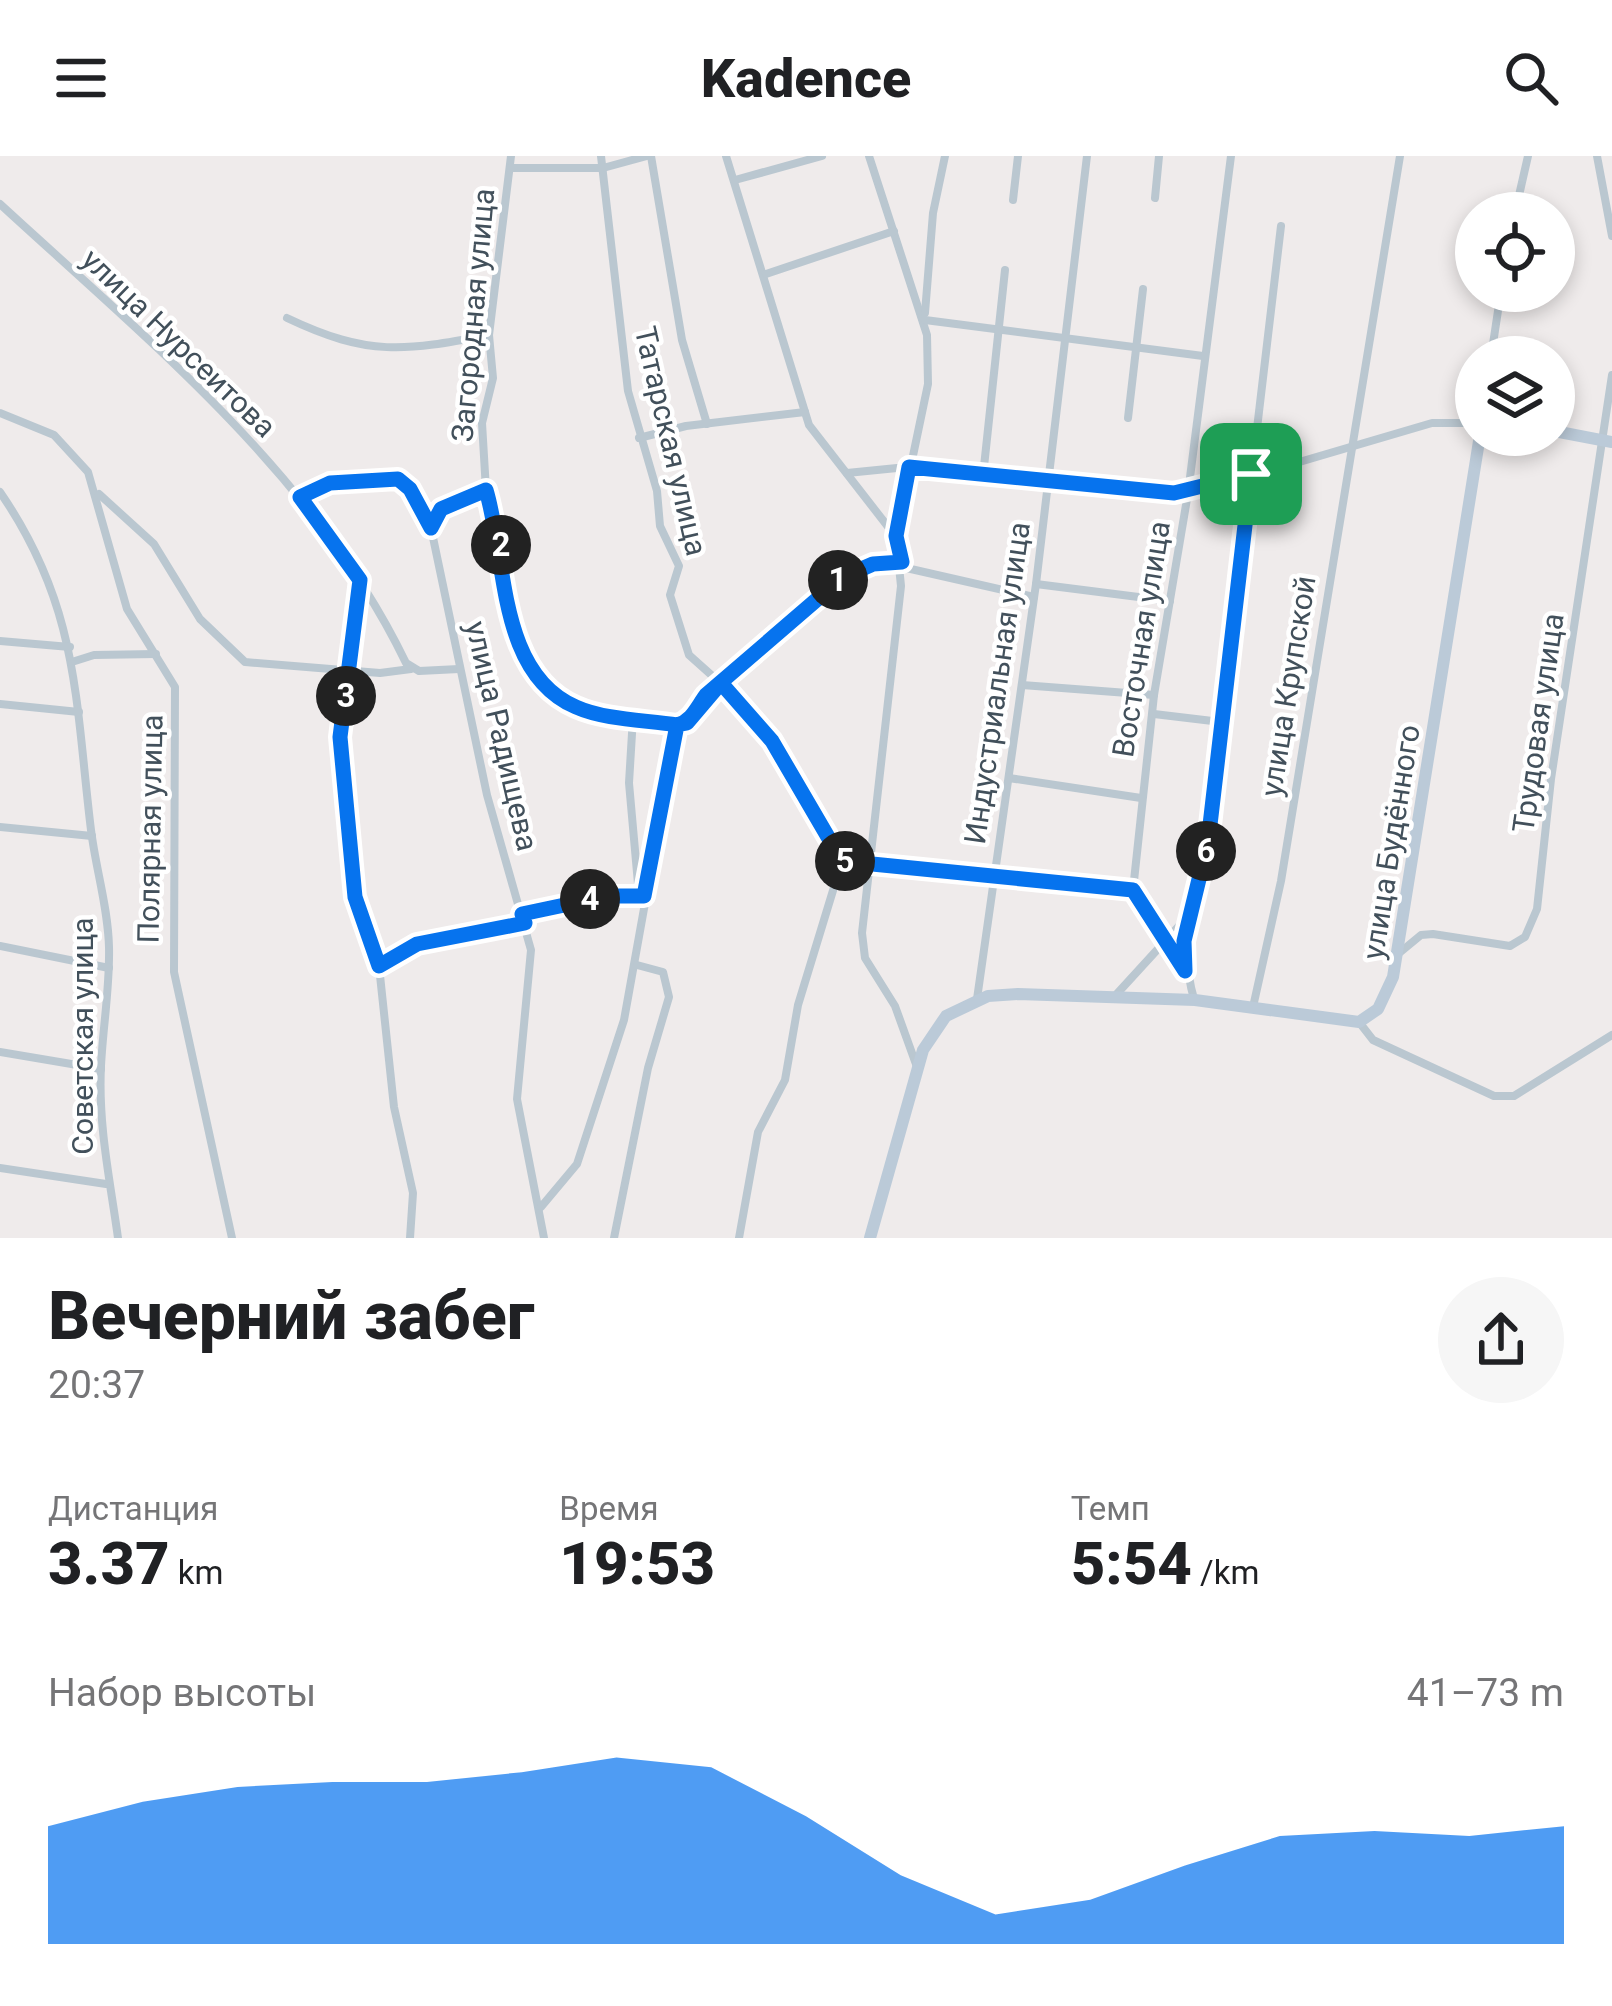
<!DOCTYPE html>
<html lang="ru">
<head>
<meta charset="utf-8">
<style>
  body { margin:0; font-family:Roboto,sans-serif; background:#f6f6f6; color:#202124; height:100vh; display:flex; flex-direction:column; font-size:45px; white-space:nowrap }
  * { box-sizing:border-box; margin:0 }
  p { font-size:39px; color:#757577 }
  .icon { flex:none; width:66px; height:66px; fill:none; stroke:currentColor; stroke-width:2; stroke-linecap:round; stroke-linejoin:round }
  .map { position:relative; height:1082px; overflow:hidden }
  .sheet { display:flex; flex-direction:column; background:#fff; flex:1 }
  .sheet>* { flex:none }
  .controls { position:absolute; left:1455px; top:36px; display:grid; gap:24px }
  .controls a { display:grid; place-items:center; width:120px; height:120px; border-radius:50%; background:#fff; box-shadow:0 6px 18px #0003; font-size:60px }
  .pin { position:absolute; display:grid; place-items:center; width:102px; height:102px; color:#fff; margin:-51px; border-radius:24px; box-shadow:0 6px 18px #0006 }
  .km { position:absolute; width:60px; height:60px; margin:-30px; border-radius:50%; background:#222; color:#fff; font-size:33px; line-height:60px; text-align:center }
  .round { display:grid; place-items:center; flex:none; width:126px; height:126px; border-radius:63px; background:#f6f6f6 }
  .summary { display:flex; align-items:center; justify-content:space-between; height:204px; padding:0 48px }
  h1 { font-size:66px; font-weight:800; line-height:90px }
  .stats { display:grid; grid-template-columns:repeat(3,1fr); gap:18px; height:204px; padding:12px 48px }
  .stats div { display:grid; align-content:center }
  .stats b { font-size:60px; font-weight:800 }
  .stats small { font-size:33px; font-weight:400 }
  .stats p { font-size:33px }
  .chart { height:336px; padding:24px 48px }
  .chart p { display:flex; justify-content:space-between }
  .chart svg { width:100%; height:216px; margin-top:12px; fill:#0673ee; opacity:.7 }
  header { display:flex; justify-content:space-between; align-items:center; height:156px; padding:0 48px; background:#fff; font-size:54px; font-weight:800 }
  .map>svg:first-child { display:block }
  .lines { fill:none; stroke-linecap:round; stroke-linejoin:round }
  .street { stroke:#bac7d0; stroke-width:8 }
  .secondary { stroke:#bbcad8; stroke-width:12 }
  .route-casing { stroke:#fff; stroke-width:24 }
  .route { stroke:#0673ee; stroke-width:15 }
  .labels { text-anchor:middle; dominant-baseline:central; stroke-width:9; stroke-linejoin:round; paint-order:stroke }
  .street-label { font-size:30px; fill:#42505b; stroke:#fff }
</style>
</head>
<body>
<header><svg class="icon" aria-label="menu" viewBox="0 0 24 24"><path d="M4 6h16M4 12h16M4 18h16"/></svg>Kadence<svg class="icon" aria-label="search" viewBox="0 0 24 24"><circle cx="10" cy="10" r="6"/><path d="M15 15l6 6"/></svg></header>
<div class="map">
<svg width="1612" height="1082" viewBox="0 0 1612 1082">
  <rect width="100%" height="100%" fill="#efebeb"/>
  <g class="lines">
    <g class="street">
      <path d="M511,0L489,179L493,222L482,267L486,334L514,468L524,502L572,550L677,569"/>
      <path d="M601,0L628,235L657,335L660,370L679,410L670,439L689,499L736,541L772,585L842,705L798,849L785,924L758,976L739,1082"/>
      <path d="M651,0L682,184L707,268"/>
      <path d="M726,0L809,269L896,381"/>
      <path d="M869,0L927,179L928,228L896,381L901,430L862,777L865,802L895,850L917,911"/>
      <path d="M1597,0L1612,80"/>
      <path d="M510,12H603L647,0"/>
      <path d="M735,24L822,0"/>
      <path d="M1155,42L1159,0"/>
      <path d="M1013,44L1018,0"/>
      <path d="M0,48C150,186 316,320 406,507L419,515L459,513"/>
      <path d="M1515,57L1528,0"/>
      <path d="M766,118L894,75"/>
      <path d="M925,157L933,57L945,0"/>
      <path d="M287,162C369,201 404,195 489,179"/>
      <path d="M925,164L1203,200"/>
      <path d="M1491,201L1501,135"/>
      <path d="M0,257L54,279L88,316L127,453L175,531L174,816L232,1082"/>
      <path d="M1128,262L1143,133"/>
      <path d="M639,282L686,270L805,256"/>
      <path d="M847,317L917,310L1194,337L1432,267H1476"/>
      <path d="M983,320L1005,114"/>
      <path d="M486,334L441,353L431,372L487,639L531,794L517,943L544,1082"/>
      <path d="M0,336C79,451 75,543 91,674C96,714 108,751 109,791C110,831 103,870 101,910C98,969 110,1024 118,1082"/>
      <path d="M99,338L154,388L200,463L245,506L380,517L411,513"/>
      <path d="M300,341L330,327L398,323L410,333L431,371"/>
      <path d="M902,411L1034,441"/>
      <path d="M360,424L353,454V513L340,559L349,642L347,682L355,741L379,810L394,951L413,1037L410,1082"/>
      <path d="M1036,428L1170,445"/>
      <path d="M0,485L70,491"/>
      <path d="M75,505L94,499L156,498"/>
      <path d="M1022,529L1154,539"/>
      <path d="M0,548L79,556"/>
      <path d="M1154,558L1221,566"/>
      <path d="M633,561L629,627L639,739"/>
      <path d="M677,569L687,567C712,535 733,523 762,495C806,454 837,409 901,406"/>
      <path d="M1009,622L1141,642"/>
      <path d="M0,671L92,680"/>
      <path d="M842,705L1133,734"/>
      <path d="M522,757L639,739"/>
      <path d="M0,790L109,812"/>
      <path d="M1398,798L1421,779L1433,778L1510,790L1525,781L1537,753L1551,623L1612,219"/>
      <path d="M379,810L417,788L525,767"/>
      <path d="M1185,815L1133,734L1154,539L1188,337L1231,0"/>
      <path d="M1114,841L1189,759"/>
      <path d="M977,843L1036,428L1087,0"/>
      <path d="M1194,843C1177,786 1198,742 1208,686L1281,70"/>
      <path d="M1253,851L1281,725L1400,0"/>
      <path d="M1359,866L1373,884L1494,940H1514L1612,879"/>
      <path d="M0,896L101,913"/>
      <path d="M0,1012L106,1028"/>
      <path d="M541,1051L577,1008L624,864L677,569"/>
      <path d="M614,1082L648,912L669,841L663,816L637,809"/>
    </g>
    <g class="secondary">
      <path d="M1554,275L1612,286"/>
      <path d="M870,1082L923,894L946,860L988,840L1018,838L1195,844L1359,866L1378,853L1393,821L1480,279"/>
    </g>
  </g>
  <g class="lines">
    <g class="route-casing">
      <path id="route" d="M1251,318L1174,337L909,311L896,380L902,406L873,408L843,421L706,539C697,551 692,565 677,569C646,564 605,564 576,551C497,517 507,403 486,334L441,353L431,372L410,333L398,323L330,327L300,341L360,424L340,581L355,741L379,810L417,788L525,767L522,758L607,740H644L677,569L687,567L721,527L772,585L842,705L1133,734L1185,815L1184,785L1208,686L1251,318"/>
    </g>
    <use href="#route" class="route"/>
  </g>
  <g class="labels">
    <g class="street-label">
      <text transform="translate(473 159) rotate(-85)">Загородная улица</text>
      <text transform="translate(179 187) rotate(44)">улица Нурсеитова</text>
      <text transform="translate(671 285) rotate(77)">Татарская улица</text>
      <text transform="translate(1141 483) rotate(-81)">Восточная улица</text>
      <text transform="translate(997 527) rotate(-82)">Индустриальная улица</text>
      <text transform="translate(1288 530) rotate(-81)">улица Крупской</text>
      <text transform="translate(1538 567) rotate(-82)">Трудовая улица</text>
      <text transform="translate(502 580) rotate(77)">улица Радищева</text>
      <text transform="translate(150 673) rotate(-89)">Полярная улица</text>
      <text transform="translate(1391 686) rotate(-81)">улица Будённого</text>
      <text transform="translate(82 880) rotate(-90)">Советская улица</text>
    </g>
  </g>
</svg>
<div class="controls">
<a><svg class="icon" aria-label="locate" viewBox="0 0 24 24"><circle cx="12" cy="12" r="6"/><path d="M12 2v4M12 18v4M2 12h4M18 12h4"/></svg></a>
<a><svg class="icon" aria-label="layers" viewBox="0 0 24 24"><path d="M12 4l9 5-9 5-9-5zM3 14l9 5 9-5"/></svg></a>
</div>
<div class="pin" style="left:1251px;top:318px;background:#1e9e55"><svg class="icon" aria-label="arrive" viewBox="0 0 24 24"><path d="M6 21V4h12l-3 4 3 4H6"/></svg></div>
<b class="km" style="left:838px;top:424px">1</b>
<b class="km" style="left:501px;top:389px">2</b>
<b class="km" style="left:346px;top:540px">3</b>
<b class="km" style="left:590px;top:743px">4</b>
<b class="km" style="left:845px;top:705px">5</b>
<b class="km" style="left:1206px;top:695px">6</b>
</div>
<section class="sheet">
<div class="summary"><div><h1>Вечерний забег</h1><p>20:37</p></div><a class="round"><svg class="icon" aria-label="share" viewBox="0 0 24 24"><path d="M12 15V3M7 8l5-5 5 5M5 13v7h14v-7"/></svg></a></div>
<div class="stats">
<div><p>Дистанция</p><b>3.37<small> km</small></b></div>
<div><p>Время</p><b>19:53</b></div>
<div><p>Темп</p><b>5:54<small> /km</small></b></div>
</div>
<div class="chart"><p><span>Набор высоты</span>41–73 m</p>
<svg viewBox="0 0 160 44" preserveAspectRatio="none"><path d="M0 44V20L10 15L20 12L30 11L40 11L50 9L60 6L70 8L80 18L90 30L100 38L110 35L120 28L130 22L140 21L150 22L160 20V44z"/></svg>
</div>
</section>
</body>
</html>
